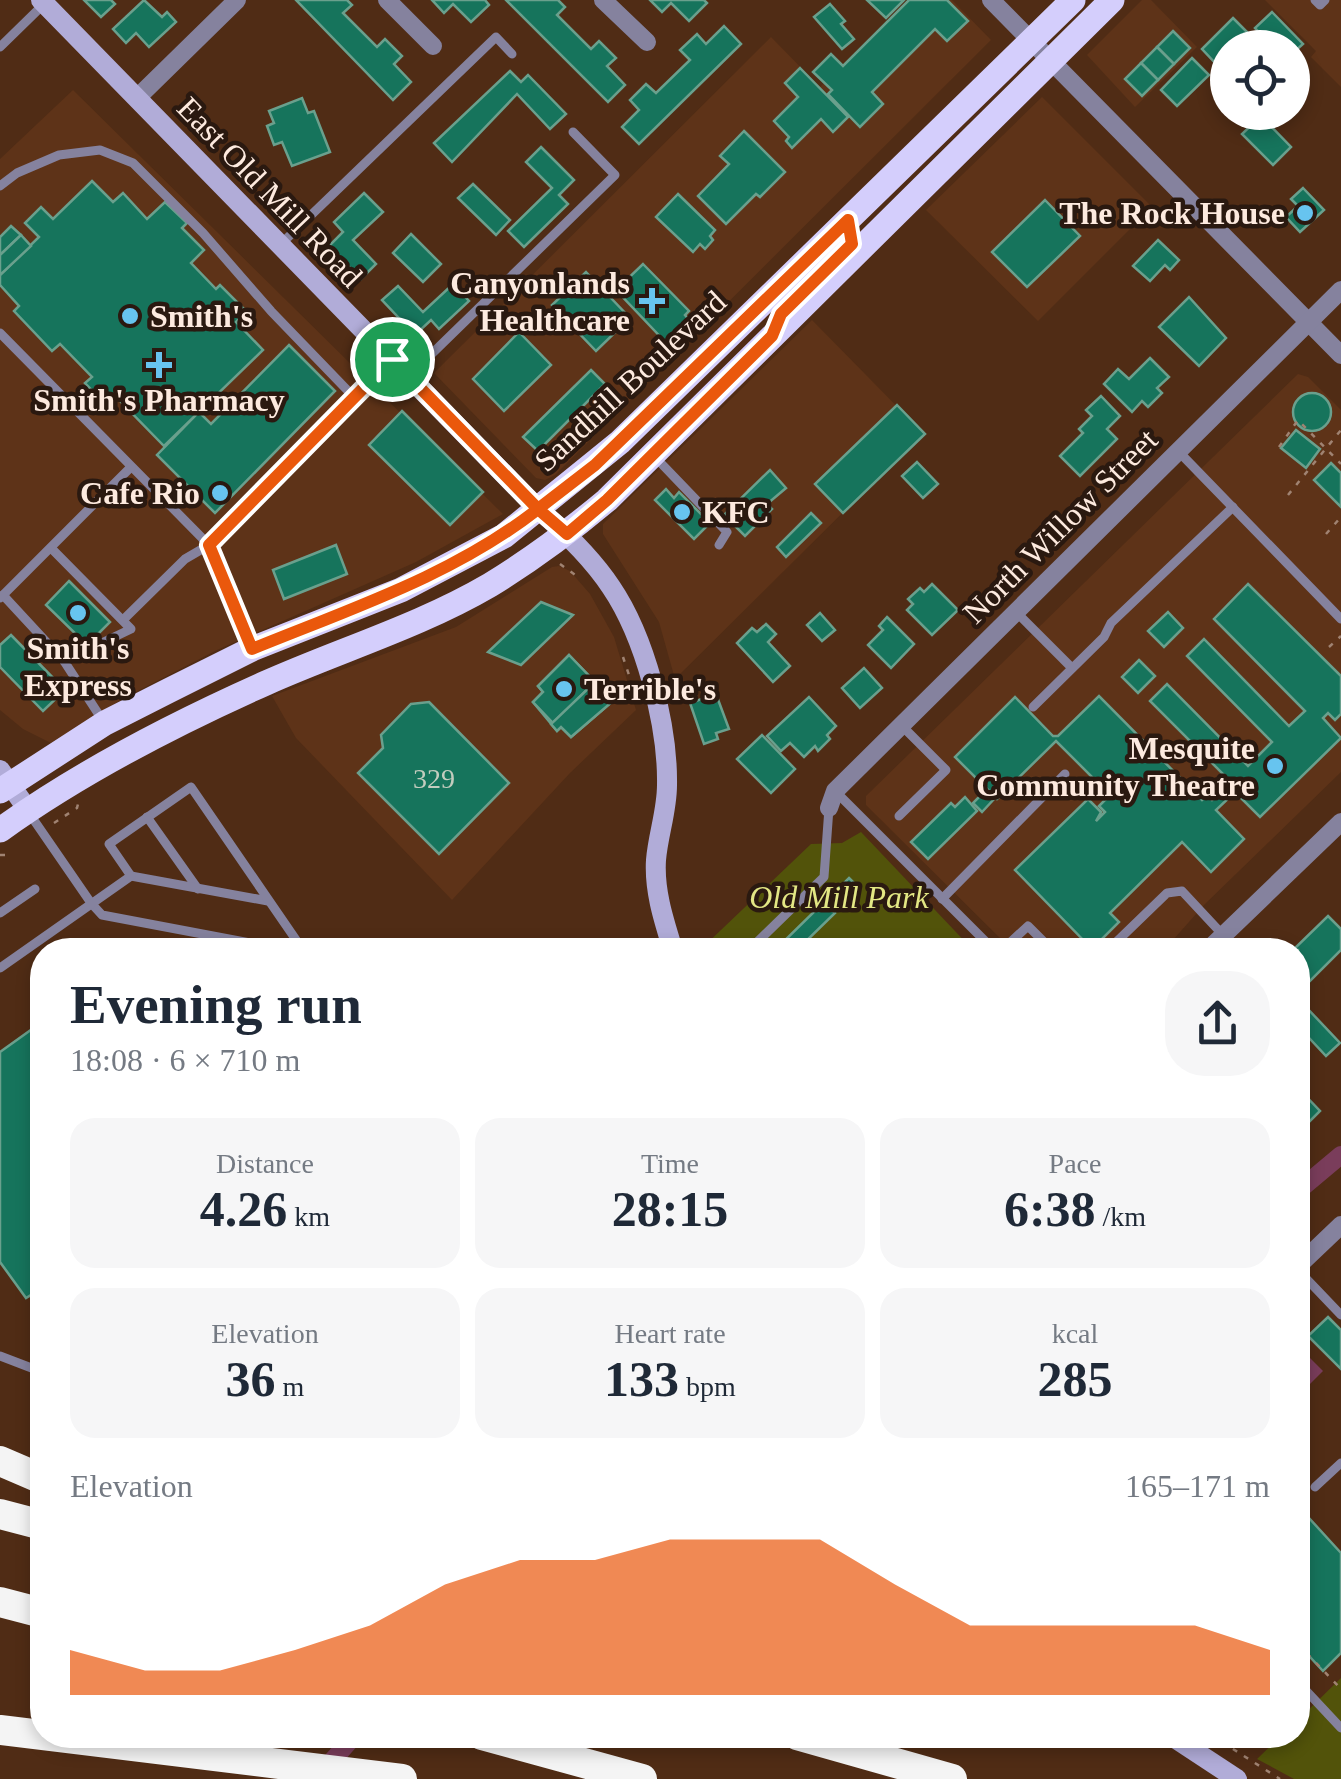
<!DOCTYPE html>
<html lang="en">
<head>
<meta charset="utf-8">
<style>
  body { margin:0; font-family:"Times New Roman",serif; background:#f6f6f7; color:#1f2937; height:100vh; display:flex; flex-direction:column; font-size:38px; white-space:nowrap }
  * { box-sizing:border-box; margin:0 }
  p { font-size:32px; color:#747a83 }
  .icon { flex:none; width:55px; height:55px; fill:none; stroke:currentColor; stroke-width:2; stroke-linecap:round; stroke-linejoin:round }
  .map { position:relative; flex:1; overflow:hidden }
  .drawer { position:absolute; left:30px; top:938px; width:1280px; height:810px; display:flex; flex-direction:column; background:#fff; border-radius:40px; box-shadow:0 5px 15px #0003 }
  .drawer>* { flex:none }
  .tools { position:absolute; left:1210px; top:30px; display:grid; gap:20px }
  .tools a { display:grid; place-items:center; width:100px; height:100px; border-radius:50%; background:#fff; box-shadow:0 5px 15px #0003; font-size:50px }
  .pin { position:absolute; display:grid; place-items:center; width:85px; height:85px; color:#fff; margin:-42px; border:5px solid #fff; border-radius:50%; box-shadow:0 2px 10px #0007 }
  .round { display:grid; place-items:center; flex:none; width:105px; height:105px; border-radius:40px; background:#f6f6f7 }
  .summary { display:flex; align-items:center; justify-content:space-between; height:170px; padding:0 40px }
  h1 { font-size:55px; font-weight:700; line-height:75px }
  .figures { display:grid; grid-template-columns:repeat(3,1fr); gap:15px; height:170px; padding:10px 40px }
  .figures div { display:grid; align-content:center; border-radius:25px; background:#f6f6f7; text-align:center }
  .figures b { font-size:50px; font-weight:700 }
  .figures small { font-size:28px; font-weight:400 }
  .figures p { font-size:28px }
  .chart { height:280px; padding:20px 40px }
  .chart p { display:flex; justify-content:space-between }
  .chart svg { width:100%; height:180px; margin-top:10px; fill:#ea580c; opacity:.7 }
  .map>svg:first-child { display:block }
  .built { fill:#5e3318 }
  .green { fill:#52530a }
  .water { fill:#7a3d5b }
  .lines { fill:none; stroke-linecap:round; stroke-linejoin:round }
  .canal { stroke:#7a3d5b; stroke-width:18 }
  .building { fill:#16745c; stroke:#6aa08d; stroke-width:2.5 }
  .path { stroke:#a08372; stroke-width:2.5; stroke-dasharray:5 8; stroke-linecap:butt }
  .lane { stroke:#85829e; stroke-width:9 }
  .street { stroke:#85829e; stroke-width:18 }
  .secondary { stroke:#b1acd8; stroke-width:20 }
  .primary { stroke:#d4cefc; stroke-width:25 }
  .highway { stroke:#f4f4f4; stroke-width:30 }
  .route-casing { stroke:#fff; stroke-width:20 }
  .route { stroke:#ea580c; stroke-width:12 }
  .poi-dot { fill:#67c4ef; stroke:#2a1910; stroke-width:4 }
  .labels { text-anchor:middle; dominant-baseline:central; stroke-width:9; stroke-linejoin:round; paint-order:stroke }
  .number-label { font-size:28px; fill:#c3ccbe }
  .street-label { font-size:32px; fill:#fdeadf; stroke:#2a1910 }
  .poi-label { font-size:32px; font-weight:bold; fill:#fdeadf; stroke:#2a1910; text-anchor:end }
  .park-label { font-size:32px; font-style:italic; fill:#e3e784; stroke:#2a1910 }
</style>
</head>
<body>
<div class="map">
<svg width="1341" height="1779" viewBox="0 0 1341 1779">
  <rect width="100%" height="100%" fill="#502c15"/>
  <g class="built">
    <path d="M908,0H952L991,40L555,475L545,480L536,478L434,373L771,37L820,87Z"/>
    <path d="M1142,0H1151L1197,47L1135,107L1087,55Z"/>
    <path d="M1265,0H1341V87L1311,57L1316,51Z"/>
    <path d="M73,90L503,514L416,562L217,650L122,699L51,743L23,729L0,710V159Z"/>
    <path d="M1042,97L1152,207L1038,321L926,210Z"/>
    <path d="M812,320L923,433L675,679L659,622L603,534V524Z"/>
    <path d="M1298,374L1308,377L1341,410V772L1205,904L1164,950H1012L866,805V796Z"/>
    <path d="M559,566L570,571L590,594L614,637L636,710L570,773L452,900L296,738L272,696L456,627L552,567Z"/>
  </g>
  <g class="green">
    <path d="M861,832L973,950H700L811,844L842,843Z"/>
    <path d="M1341,1678V1779H1294L1257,1759L1282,1735H1298V1720Z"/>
  </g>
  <path class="water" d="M1298,1346L1323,1371L1298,1396V1406Z"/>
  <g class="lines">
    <g class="canal">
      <path d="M1298,1191L1341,1155"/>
      <path d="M323,1771L355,1735"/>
    </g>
  </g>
  <g class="building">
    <path d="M84,0H111L115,4L101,17Z"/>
    <path d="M144,0L162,17L167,12L176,22L149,47L136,33L126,43L113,29Z"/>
    <path d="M296,0H347L352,5L343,13L377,47L385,39L402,56L394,64L411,82L393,100Z"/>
    <path d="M432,0H485L489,5L471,22L453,4L444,13Z"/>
    <path d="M506,0H558L565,7L557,15L591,49L599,41L616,58L607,66L625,85L608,102Z"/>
    <path d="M650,0H704L707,3L689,21L671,3L662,12Z"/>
    <path d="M867,0H904L886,18Z"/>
    <path d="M909,0H947L968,21L947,41L935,29L872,92L883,104L860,127L828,94L832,90L813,72L831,54L843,66Z"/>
    <path d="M830,4L845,21L841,24L854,39L842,49L814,17Z"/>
    <path d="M1272,12L1303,44L1292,54V48H1274L1255,28Z"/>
    <path d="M1233,18L1250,35L1237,48H1228V57L1218,66L1202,49Z"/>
    <path d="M724,26L741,44L639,144L622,127L639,110L630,100L646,84L656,93L690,60L680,50L697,34L706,44Z"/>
    <path d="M1173,31L1190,48L1174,64L1157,47Z"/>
    <path d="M1157,47L1174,64L1158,80L1141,63Z"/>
    <path d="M1192,58L1209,75L1177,106L1161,90Z"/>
    <path d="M1141,63L1158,80L1142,96L1125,79Z"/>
    <path d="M800,68L848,117L833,132L821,119L792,148L786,141L789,137L774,121L798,97L785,83Z"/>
    <path d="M510,71L521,82L528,75L566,114L550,129L517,94L452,162L434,143Z"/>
    <path d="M302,98L308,113L314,111L330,152L292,166L282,142L274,145L267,126L274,123L269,111Z"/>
    <path d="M1261,116L1291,147L1273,165L1242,134Z"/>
    <path d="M744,131L785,172L760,197L756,194L726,224L698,196L729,164L720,156Z"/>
    <path d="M541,147L574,180L559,195L568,204L524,247L508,231L552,188L526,162Z"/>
    <path d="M92,181L113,202L123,193L147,219L165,202L187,223L182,228L204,250L191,263L216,289L220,285L246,311L236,322L263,350L164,446L117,398L108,407L85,383L92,377L60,344L52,351L14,311L19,306L0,285V275L39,237L25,223L41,207L53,219Z"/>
    <path d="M473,184L510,220L496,235L458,198Z"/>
    <path d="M1303,188L1324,210L1300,232L1286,217L1298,206L1291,199Z"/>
    <path d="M364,193L383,212L353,240L376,264L361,279L329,246L343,232L334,222Z"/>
    <path d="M678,194L715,230L710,236L713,240L705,249L700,244L693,252L656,217Z"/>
    <path d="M1045,200L1080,236L1027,287L992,252Z"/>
    <path d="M11,226L21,235L0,255V237Z"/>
    <path d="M411,234L441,264L423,282L393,253Z"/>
    <path d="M21,235L31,246L0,275V255Z"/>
    <path d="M1158,240L1179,260L1170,270L1165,265L1150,281L1133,266Z"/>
    <path d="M643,264L689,311L685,315L695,327L672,349L616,290Z"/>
    <path d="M586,272L630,318L596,351L552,305Z"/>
    <path d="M453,284L469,301L439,329L431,320L415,335L382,300L398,286L423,312Z"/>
    <path d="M1189,297L1226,338L1199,366L1159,327Z"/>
    <path d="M519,332L551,365L504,411L473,379Z"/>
    <path d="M289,345L335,391L215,513L157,455L199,412L211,424Z"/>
    <path d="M1150,358L1169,377L1157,388L1162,393L1148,407L1142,401L1132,412L1104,384L1118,369L1129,379Z"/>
    <path d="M591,370L605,384L538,451L523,437Z"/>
    <circle cx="1312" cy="412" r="19"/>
    <path d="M1101,396L1120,416L1107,429L1117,439L1080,476L1060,456L1083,433L1079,429L1092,416L1086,410Z"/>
    <path d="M897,405L925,434L843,513L815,484Z"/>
    <path d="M402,411L483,492L450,525L369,445Z"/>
    <path d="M1296,430L1320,449L1306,468L1281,448Z"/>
    <path d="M917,462L938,484L923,498L902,476Z"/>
    <path d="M1331,463L1341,473V507L1314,480Z"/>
    <path d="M770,470L786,488L767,504L772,509L745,536L724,515Z"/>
    <path d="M666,489L674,498L679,492L710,523L694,539L655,500Z"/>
    <path d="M811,513L821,523L786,557L777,547Z"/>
    <path d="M336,545L347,574L284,599L273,570Z"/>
    <path d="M69,581L110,622L87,645L46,605Z"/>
    <path d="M932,584L958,610L932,635L907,610L913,604L908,599L920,588L924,592Z"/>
    <path d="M1248,584L1341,676V714L1335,720L1328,713L1323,718L1341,738L1260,817L1235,792L1216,810L1244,839L1211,872L1182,842L1110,913L1119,922L1092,949L1015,870L1088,799L1101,812L1096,821L1105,812L1099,806L1110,795L1056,741L997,799L955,757L1015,697L1053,736H1058L1099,696L1202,800L1207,795L1212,800L1231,782L1150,701L1167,684L1248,766L1272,742L1187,656L1204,639L1289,726L1305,711L1214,619Z"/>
    <path d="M541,602L573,615L521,665L488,652Z"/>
    <path d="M1168,612L1183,628L1164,647L1148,631Z"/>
    <path d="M820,613L835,630L822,641L807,625Z"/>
    <path d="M887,617L914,644L891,668L868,645L883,630L879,626Z"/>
    <path d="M766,624L776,634L768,642L790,666L773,682L737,643L752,628L757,632Z"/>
    <path d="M11,635L65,690L43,711L0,667V645Z"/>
    <path d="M569,655L613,701L571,737L561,727L557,731L533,702L543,692L538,686Z"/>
    <path d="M569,655L595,682L553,723L533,702L543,692L538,686Z"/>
    <path d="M1139,660L1155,676L1138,693L1122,677Z"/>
    <path d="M864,668L882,688L860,708L842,688Z"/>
    <path d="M595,682L613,701L571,737L561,727L557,731L551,724Z"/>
    <path d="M716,694L729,729L716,733L718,739L704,744L690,703Z"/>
    <path d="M809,697L836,726L827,735L830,739L818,751L815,746L804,757L790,743L781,751L767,736Z"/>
    <path d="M429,702L509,783L439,854L358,773L383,748L381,735L411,704Z"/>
    <path d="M762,735L795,769L771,793L737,759Z"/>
    <path d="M987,789L995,798L982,812L973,803Z"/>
    <path d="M965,797L977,811L928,859L911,842L951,803L955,807Z"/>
    <path d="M849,878L859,888L840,908L829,898Z"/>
    <path d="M824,902L835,913L797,950H775Z"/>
    <path d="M1328,916L1341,929V950L1304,987L1298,980V950H1293Z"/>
    <path d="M1306,1007L1340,1043L1326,1056L1298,1026V1015Z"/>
    <path d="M42,1022V1288L26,1298L0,1262V1052Z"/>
    <path d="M1299,1089L1320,1111L1300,1131L1298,1128Z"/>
    <path d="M1328,1317L1341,1330V1369L1308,1336Z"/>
    <path d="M1298,1506L1341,1553V1653L1323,1671L1298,1644Z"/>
  </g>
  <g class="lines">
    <g class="path">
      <path d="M1279,447L1298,420L1341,464"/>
      <path d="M1288,495L1341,430"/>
      <path d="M1326,534L1341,517"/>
      <path d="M560,564L578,577"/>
      <path d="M1329,647L1341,636"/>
      <path d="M623,657L630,678"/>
      <path d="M54,823L77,808L78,804"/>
      <path d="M0,855H6L8,850"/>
      <path d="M1298,1644L1341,1689"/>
      <path d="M1211,1735L1280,1779"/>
    </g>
    <g class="lane">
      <path d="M1315,0L1320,5L1325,0"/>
      <path d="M0,47L44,4"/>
      <path d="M0,186L17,173L59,155L100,150L133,163L203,233L271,311L354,397"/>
      <path d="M280,245L496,37L512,54"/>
      <path d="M0,333L209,545L251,647"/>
      <path d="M409,376L615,175L573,132"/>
      <path d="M1179,452L1341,619"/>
      <path d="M656,458L727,532L719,545"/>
      <path d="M51,548L131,629L64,661"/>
      <path d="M3,595L64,661L103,721"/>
      <path d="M0,598L131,467"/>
      <path d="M1016,612L1072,668"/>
      <path d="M124,619L185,559L209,545L390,361"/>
      <path d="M1033,707L1104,637L1111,623L1233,507"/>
      <path d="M835,791L994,950"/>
      <path d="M29,813L91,903L102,915L287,950"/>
      <path d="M899,816L946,770L902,726"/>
      <path d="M147,817L198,889"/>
      <path d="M131,876L268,901"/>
      <path d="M942,899L1065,774"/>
      <path d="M0,913L35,889"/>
      <path d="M749,950L824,877L829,808"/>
      <path d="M1002,950L1028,926L1052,950"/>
      <path d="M1108,950L1167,893L1182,891L1223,935"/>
      <path d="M0,968L131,876L109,844L191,787L303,950"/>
      <path d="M1298,1270L1341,1315"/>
      <path d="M0,1356L42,1372"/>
      <path d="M1315,1487L1341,1463"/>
      <path d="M1298,1682L1341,1728"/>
    </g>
    <g class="street">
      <path d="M387,0L433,46"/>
      <path d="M603,0L647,42"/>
      <path d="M991,0L1341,355"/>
      <path d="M137,98L237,0"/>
      <path d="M829,808L835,791L1341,290"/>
      <path d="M1208,950L1341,822"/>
      <path d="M1298,1266L1341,1225"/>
    </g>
    <g class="secondary">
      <path d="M41,0L538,509C566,533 591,557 611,587C645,637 668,725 667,785C667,811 658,835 656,860C654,891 664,921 673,950"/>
      <path d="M0,770L28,810"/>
      <path d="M1170,1735L1237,1779"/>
    </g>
    <g class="primary">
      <path d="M0,791L105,723L168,691L252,649L401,590L504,536L620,442L1073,0"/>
      <path d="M0,830C82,771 174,724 266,683C340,650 420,626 490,585C531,560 570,531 607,500L1112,0"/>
    </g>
    <g class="highway">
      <path d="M0,1461L42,1479"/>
      <path d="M0,1514L42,1525"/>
      <path d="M0,1602L42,1613"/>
      <path d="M0,1730L402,1779"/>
      <path d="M482,1735L642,1779"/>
      <path d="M797,1735L952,1779"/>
    </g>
  </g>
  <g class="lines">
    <g class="route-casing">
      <path id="route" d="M392,359L209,545L252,649C350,609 454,575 538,509L567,534L607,500L772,336L781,314L852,244L848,220L595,465L538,509L392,359"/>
    </g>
    <use href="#route" class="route"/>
  </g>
  <g class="poi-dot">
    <circle cx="1305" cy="213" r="10"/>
    <path d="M647 286h10v10h10v10h-10v10h-10v-10h-10v-10h10z"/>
    <circle cx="130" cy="316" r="10"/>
    <path d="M154 350h10v10h10v10h-10v10h-10v-10h-10v-10h10z"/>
    <circle cx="220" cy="493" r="10"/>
    <circle cx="682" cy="512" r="10"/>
    <circle cx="78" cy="613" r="10"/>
    <circle cx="564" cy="689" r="10"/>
    <circle cx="1275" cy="766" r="10"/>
  </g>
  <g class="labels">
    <g class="number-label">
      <text x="434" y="778">329</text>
    </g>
    <g class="street-label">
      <text transform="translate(270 192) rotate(46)">East Old Mill Road</text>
      <text transform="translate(630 381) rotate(-43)">Sandhill Boulevard</text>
      <text transform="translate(1060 526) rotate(-45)">North Willow Street</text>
    </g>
    <g class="poi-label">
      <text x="1285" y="213">The Rock House</text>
      <text x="630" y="283">Canyonlands<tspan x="630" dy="37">Healthcare</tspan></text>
      <text x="150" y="316" text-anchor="start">Smith's</text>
      <text x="159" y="400" text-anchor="middle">Smith's Pharmacy</text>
      <text x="200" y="493">Cafe Rio</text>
      <text x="702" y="512" text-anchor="start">KFC</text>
      <text x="78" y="648" text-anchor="middle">Smith's<tspan x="78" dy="37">Express</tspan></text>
      <text x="584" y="689" text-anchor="start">Terrible's</text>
      <text x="1255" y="748">Mesquite<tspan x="1255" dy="37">Community Theatre</tspan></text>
    </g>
    <g class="park-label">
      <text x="839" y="897">Old Mill Park</text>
    </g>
  </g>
</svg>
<div class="tools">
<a><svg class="icon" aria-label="locate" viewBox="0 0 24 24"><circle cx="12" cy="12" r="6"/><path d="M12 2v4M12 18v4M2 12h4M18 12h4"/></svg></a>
</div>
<div class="pin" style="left:392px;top:359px;background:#1e9e55"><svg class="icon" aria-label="arrive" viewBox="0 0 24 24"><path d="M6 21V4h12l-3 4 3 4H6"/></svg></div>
<section class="drawer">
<div class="summary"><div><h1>Evening run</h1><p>18:08 · 6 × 710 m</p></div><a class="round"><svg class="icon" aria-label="share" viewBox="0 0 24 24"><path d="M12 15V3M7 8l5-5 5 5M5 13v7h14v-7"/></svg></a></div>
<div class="figures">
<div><p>Distance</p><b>4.26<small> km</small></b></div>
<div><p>Time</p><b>28:15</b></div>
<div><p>Pace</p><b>6:38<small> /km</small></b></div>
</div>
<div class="figures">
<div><p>Elevation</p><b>36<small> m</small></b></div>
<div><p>Heart rate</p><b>133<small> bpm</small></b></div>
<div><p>kcal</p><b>285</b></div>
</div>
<div class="chart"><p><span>Elevation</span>165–171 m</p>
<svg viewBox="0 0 160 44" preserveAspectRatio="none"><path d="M0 44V33L10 38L20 38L30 33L40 27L50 17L60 11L70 11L80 6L90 6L100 6L110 17L120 27L130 27L140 27L150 27L160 33V44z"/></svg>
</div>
</section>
</div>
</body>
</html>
